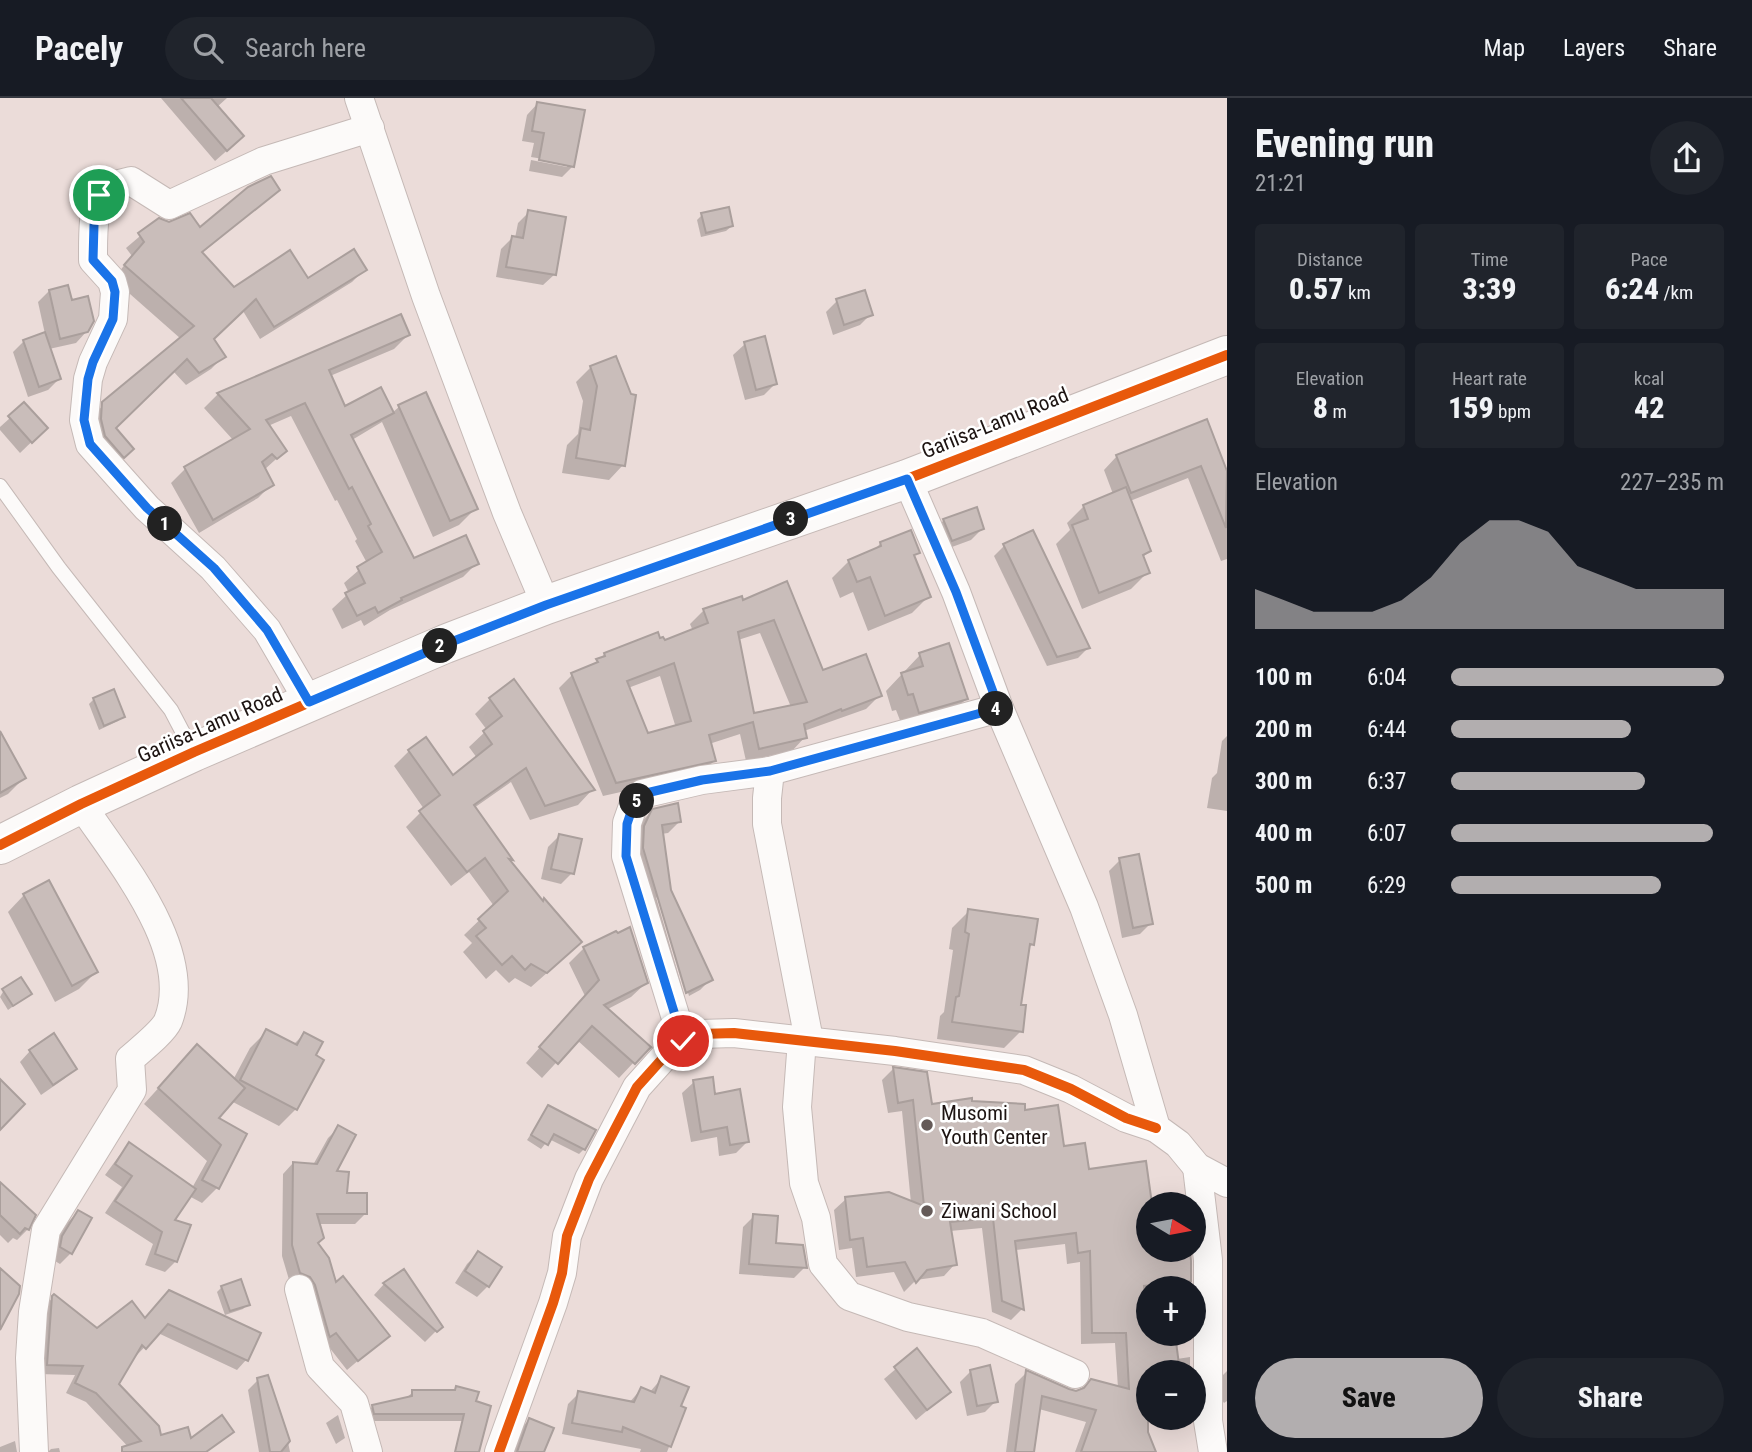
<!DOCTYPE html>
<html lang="en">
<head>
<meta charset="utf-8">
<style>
  body { margin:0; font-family:"Roboto Condensed",sans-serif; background:#20242c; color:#f1f3f6; height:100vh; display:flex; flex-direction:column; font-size:26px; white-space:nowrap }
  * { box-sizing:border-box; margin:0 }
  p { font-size:23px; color:#9ea1a6 }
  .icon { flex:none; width:38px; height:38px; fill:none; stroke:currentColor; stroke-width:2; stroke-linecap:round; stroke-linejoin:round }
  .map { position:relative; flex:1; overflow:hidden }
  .side { display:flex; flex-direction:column; background:#171b24; width:525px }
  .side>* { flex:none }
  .needle { width:46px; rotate:100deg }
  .fabs { position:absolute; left:1136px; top:1094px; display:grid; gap:14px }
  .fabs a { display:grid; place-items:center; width:70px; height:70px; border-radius:50%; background:#171b24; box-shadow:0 7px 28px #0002; font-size:35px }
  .pin { position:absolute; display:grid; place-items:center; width:60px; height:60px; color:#fff; margin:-30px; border:4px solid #fff; border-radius:50%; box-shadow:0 2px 7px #0007 }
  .km { position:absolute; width:35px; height:35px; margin:-18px; border-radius:50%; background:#222; color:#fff; font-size:19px; line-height:35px; text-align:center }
  .round { display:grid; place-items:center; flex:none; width:74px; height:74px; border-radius:37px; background:#20242c }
  .summary { display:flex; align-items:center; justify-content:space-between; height:119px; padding:0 28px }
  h1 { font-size:38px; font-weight:800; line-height:52px }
  .stats { display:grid; grid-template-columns:repeat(3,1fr); gap:10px; height:119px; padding:7px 28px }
  .stats div { display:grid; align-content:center; border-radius:7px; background:#20242c; text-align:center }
  .stats b { font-size:30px; font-weight:800 }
  .stats small { font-size:19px; font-weight:400 }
  .stats p { font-size:19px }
  .chart { height:196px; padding:14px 28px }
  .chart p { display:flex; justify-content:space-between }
  .chart svg { width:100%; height:126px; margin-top:7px; fill:#b2aeaf; opacity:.7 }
  .cta { display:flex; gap:14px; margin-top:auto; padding:14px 28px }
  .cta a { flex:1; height:80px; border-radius:42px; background:#b2aeaf; color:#111; font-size:28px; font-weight:800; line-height:80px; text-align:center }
  .cta a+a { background:#20242c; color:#f1f3f6 }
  ul { padding:0 28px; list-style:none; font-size:23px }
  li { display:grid; grid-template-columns:112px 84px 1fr; align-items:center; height:52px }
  li i { height:18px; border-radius:9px; background:#b2aeaf }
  header { display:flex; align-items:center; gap:42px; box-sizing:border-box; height:98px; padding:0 35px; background:#171b24; border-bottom:2px solid #363941 }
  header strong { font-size:33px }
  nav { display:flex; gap:38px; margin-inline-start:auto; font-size:24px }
  .search { width:490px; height:63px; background:#20242c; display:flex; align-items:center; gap:18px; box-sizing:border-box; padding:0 24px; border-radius:38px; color:#9ea1a6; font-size:26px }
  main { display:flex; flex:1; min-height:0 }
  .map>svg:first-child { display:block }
  .shadow { fill:#0003; fill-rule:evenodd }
  .building { fill:#c9bdba; stroke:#aa9f9c; stroke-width:2; fill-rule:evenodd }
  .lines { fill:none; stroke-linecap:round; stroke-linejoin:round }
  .lane-casing { stroke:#c5b9b6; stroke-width:16 }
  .street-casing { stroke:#c5b9b6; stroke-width:30 }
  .secondary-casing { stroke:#c5b9b6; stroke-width:40 }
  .lane { stroke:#fcfaf9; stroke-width:14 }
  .street { stroke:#fcfaf9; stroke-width:28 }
  .secondary { stroke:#fcfaf9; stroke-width:38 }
  .cycleway-casing { stroke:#fff; stroke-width:15 }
  .cycleway { stroke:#e8590c; stroke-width:10 }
  .route-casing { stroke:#fff; stroke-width:14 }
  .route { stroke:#1a73e8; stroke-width:9 }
  .poi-dot { fill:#655a58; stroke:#fff; stroke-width:2.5 }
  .labels { text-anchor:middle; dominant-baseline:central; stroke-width:5; stroke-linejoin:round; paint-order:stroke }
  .street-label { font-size:21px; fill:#1d1412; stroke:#fff }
  .poi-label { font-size:21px; fill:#1d1412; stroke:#fff; text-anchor:start }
</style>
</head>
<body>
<header>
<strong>Pacely</strong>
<div class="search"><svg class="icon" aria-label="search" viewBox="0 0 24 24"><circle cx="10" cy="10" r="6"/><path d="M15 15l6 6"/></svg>Search here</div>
<nav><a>Map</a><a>Layers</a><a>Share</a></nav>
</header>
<main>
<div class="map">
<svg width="1227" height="1354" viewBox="0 0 1227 1354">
  <rect width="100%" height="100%" fill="#ebdcd9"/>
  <g class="shadow">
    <path d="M161,0H227L217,9L231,49L215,63Z"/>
    <path d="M538,5L573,68L562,79L529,73L531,62L567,69V65L531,59L534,45L522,43L527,17Z"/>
    <path d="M278,92L201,156L234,191L307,182L365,171L352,184L260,241L243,213L212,241L223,259L211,271L186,287L173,273L114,330L132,351L111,371L90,319L181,241L113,181L132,158L126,150L159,122L200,132Z"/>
    <path d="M529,114L555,176L543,187L496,179L501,151L512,140H515L518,125Z"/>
    <path d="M702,117L732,128L726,133L701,139L697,122Z"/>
    <path d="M49,193L71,204L87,233L76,245L49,251L59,281L48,292L28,299L13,254L24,243L45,236L38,204Z"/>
    <path d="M837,203L871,216L860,227L833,237L826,214Z"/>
    <path d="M400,219L408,237L394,251L330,278L344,310L392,315L400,308L476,410L459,427L433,439L382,324L352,342L414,462L477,465L463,479L390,512L364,528L361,522L342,531L332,511L349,495L344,485L367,465L355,443L357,441L337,402L335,403L291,318L268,328L285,353L264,372L272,386L258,400L199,435L171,385L185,371L234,343L204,310L218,296Z"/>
    <path d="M745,246L775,286L764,297L745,302L733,257Z"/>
    <path d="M591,269L623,367L609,382L562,375L567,347L578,336L583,303L576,284Z"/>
    <path d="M10,320L46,330L20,355L0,332V329Z"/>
    <path d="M1206,323L1227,374V461L1221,463L1188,380L1130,403L1149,453L1142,460L1148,474L1131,491L1082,511L1056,446L1070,432L1067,425L1084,408L1113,396L1104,372L1117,358Z"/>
    <path d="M976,411L982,431L971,442L941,453L933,434L943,423Z"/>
    <path d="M1032,434L1088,550L1078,560L1047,568L994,458L1004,448Z"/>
    <path d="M881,445L918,454L913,459L929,498L912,515L868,533L853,494L840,500L832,480L849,463L872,454Z"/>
    <path d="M786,485L822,574L880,597L866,611L804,633L805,639L792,653L746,663L740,636L709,646L714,663L701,676L603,698L559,590L572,577L591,569L605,556L659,542L664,544L693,533L690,526L704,512L742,504ZM760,535L791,609L753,617L738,542ZM660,578L676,630L647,638L628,590Z"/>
    <path d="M920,557L966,601L949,618L903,630L896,612L892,613L886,593Z"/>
    <path d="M514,584L592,692L578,707L530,722L511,684L474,710L511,762L509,764L565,859L531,889L515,880L509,885L496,872L486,881L463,854L472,845L464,837L494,808L469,774L451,788L406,729L424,711L394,668L409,653L425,641L452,679L477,660L469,649L487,632L475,616L490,601Z"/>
    <path d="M94,601L123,618L118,623L99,632L89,606Z"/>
    <path d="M1227,638V713L1207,710L1212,680L1217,675L1222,643Z"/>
    <path d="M0,659L24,680L8,696L0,700Z"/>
    <path d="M653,712L679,724L668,735L661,736L669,793L711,881L700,892L689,898L661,804L656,799L685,900L675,905L633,762L641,724Z"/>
    <path d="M559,738L572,775L561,786L541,781L548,749Z"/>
    <path d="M1120,762L1151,825L1140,836L1122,840L1109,773Z"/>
    <path d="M24,797L96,874L79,891L55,904L8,814Z"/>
    <path d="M969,813L1033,846L1027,851L1019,908L1021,933L1004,950L937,941L940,918L944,914L953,852L949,851L952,830Z"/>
    <path d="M584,850L646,885L631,899L606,912L648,949L619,980L577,942L542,980L526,965L585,898L569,865Z"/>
    <path d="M4,892L30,896L8,912L0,899Z"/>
    <path d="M267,933L293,947L304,936L313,958L322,962L296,1011L279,1028L231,1003L216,1020L245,1036L217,1090L202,1105L189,1098L173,1123L176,1163L165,1174L145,1167L153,1146L105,1115L122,1089L105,1077L119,1058L130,1047L192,1090L207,1063L144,1006L182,964L233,982L250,950Z"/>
    <path d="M30,953L75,971L64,981L41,997L20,964Z"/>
    <path d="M893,971L925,976L930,1008L970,1005L1023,1014L1087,1073L1150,1106H1148V1152H1188L1190,1182L1182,1190H1148V1236H1173L1177,1261L1190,1259V1274H1148V1307L1143,1325L1154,1354H1075L1086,1324L1039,1311L1032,1354H1006L1015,1286L1026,1275L1076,1294L1091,1283L1118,1290L1115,1245L1081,1246L1080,1164L1067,1166L1065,1146L1015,1152L1022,1211L1011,1222L992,1214L982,1130L950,1133L955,1166L944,1178L916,1182L904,1194L894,1174L856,1179L852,1150L839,1152L834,1112L846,1101L911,1105L902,1013L888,1015L882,982Z"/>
    <path d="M694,984L714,998L747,1044L736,1055L719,1058L717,1039L691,1044L682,995Z"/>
    <path d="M549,1009L584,1051L579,1056L549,1041L541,1051L527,1042Z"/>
    <path d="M339,1029L334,1074L345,1097L365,1116L355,1126H318L316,1145L335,1187L387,1238L347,1272L325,1244L290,1185L282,1158L283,1076L293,1065L313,1067L328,1040Z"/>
    <path d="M0,1087L28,1131L17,1142L13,1140L8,1145L0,1137Z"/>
    <path d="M78,1114L71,1155L60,1166L50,1160L52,1151L67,1125Z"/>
    <path d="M754,1118L774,1147L805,1169L794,1180L739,1176L743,1129Z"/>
    <path d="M478,1155L488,1188L477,1199L455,1185L467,1166Z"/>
    <path d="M384,1186L440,1229L425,1244L374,1197Z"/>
    <path d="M222,1189L248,1206L243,1211L225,1217L217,1194Z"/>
    <path d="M54,1199L97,1232L144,1222L259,1235L246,1262L237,1272L158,1235L135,1259L134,1258L116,1286L160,1339L190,1343L232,1333L207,1354H133L86,1304L66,1295L75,1277L38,1276L44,1208Z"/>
    <path d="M917,1253L949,1294L916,1322L884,1281Z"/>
    <path d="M971,1273L996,1303L985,1314L967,1318L960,1284Z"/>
    <path d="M1227,1273V1303L1224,1305L1212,1288Z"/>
    <path d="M662,1280L678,1309L684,1311L667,1354H640L641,1351L562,1336L568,1306L579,1295L629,1305L641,1291L649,1295Z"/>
    <path d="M258,1282L288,1344L290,1354H259L248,1292Z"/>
    <path d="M456,1290L477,1295L463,1323H367L365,1316L373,1308L405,1301L413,1294H452Z"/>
    <path d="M338,1317L345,1340L336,1346L326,1325Z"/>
    <path d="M529,1322L542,1354H511L518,1333Z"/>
    <path d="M15,1343L17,1354H0V1349Z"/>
    <path d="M59,1350L60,1354H48L51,1351Z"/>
  </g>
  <g class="building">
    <path d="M181,0H211L244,38L227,53Z"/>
    <path d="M537,4L585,12L574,69L539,62L544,35L532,33Z"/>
    <path d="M271,78L280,92L202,154L234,189L290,152L308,180L354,151L367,172L274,229L256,201L214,241L226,259L199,275L187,261L116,330L134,351L124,360L105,338L101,321L102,304L194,228L124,167L144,144L138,135L159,120L169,124L190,115L200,129L248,89Z"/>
    <path d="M729,109L733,128L706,135L701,115Z"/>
    <path d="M528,112L566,119L556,177L506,169L512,138L523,140Z"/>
    <path d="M68,187L72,202L88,198L94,223L88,234L60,241L49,192Z"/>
    <path d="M865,192L873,217L844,227L836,201Z"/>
    <path d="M401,216L410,237L329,272L345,308L381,289L394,315L351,337L414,460L466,437L479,466L401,500L402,502L378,515L375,509L357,518L345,495L365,485L357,469L382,454L368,428L371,426L352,389L349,391L305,305L266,322L287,353L277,361L272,356L262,364L274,387L213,422L184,369L250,331L217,295Z"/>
    <path d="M45,234L61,281L39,289L23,242Z"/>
    <path d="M765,238L777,286L756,292L744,244Z"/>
    <path d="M616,258L631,296L636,297L625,368L576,360L581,330L590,332L597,288L590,268Z"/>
    <path d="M426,294L478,411L450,423L398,307Z"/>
    <path d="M24,304L48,330L32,345L8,318Z"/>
    <path d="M1207,321L1227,373L1226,430L1201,368L1131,395L1116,357Z"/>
    <path d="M1126,389L1151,453L1143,457L1150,475L1099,495L1072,427L1088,421L1083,407Z"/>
    <path d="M977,409L984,431L952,443L943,421Z"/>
    <path d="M911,432L920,455L914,457L931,499L885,518L870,479L857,484L848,462L881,448L880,444Z"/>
    <path d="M1033,432L1090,550L1057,559L1003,446Z"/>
    <path d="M787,483L823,572L866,556L882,598L842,613L841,611L804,626L807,640L759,651L753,624L709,637L716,663L616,685L571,575L598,564L596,561L605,558L604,555L658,534L660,540L663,539L665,542L708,525L703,511L742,498L743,502ZM774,522L807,604L754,615L738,534ZM674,565L691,623L648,635L627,583Z"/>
    <path d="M949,545L968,601L919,615L913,596L908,597L901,575L923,568L919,555Z"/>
    <path d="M514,581L595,692L545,708L526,670L474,707L513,762L509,761L543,803L544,800L582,844L547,875L531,866L525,872L512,858L502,867L476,838L486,830L478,821L508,793L485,760L467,774L419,713L440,697L408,652L426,639L453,677L492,646L483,633L502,618L489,600Z"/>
    <path d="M114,591L125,619L104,628L93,600Z"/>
    <path d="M0,633L26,680L0,695Z"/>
    <path d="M678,705L681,724L662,727L671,792L713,882L686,895L643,750L644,728L652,711Z"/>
    <path d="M559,736L582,741L574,776L551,771Z"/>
    <path d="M1139,756L1153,826L1133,830L1119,760Z"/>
    <path d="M49,782L98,874L72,888L23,796Z"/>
    <path d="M968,811L1038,821L1034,847L1030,846L1021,907H1026L1023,934L952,924L956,899L959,898L969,836L965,834Z"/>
    <path d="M630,829L648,885L604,907L651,949L635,966L592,928L558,966L539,949L599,882L583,849L616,833L618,835Z"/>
    <path d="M21,879L32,896L13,908L2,891Z"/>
    <path d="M266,931L297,947L304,934L323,944L316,957L324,962L297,1012L240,982Z"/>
    <path d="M54,935L77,971L53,987L29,952Z"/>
    <path d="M197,946L245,990L219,1020L247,1036L219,1091L202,1082L221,1047L158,990Z"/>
    <path d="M893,969L927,974L932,1006L972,1000V1003L1025,1006V1012L1058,1007L1064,1048L1085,1045L1089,1071L1146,1063L1152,1106H1148V1152H1190L1191,1163V1183L1144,1188L1147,1236H1175L1180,1274H1148V1334L1156,1354H1081L1096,1312L1042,1298L1034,1354H1015L1026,1272L1069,1291L1076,1293L1084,1290L1091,1281L1129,1291L1126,1235H1092L1090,1153L1078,1155L1076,1135L1015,1143L1024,1212L1002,1203L993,1120L950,1124L957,1167L927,1172L916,1185L905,1164L867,1169L863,1140L850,1142L845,1099L889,1094L924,1108L913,1002L898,1005Z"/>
    <path d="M713,979L715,996L740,991L749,1044L730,1047L727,1029L701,1034L693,982Z"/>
    <path d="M0,981L25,1006L0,1032Z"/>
    <path d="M548,1007L596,1032L585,1052L554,1036L548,1047L531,1037Z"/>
    <path d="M338,1027L356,1037L337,1073L349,1074L347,1095H367V1116H317L324,1140L318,1145L329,1160L336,1184L343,1178L390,1238L358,1263L336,1235L330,1239L329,1237L315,1187L310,1179L300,1175L292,1147L293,1064L317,1066Z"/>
    <path d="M129,1044L196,1091L175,1122L191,1127L177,1164L155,1156L162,1134L115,1103L132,1078L115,1066Z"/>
    <path d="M0,1084L36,1117L29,1132L25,1130L20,1136L0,1117Z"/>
    <path d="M78,1112L92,1120L72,1156L60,1149L62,1138Z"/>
    <path d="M753,1116L778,1118L776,1145L803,1147L807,1170L749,1166Z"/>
    <path d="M478,1153L502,1169L489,1189L465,1173Z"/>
    <path d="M0,1170L20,1188L19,1196L0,1232Z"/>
    <path d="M404,1171L443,1229L437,1234L383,1185Z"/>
    <path d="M241,1181L250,1207L230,1213L221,1188Z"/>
    <path d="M169,1192L261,1235L248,1263L168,1226L146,1251L142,1247L119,1286L159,1328L161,1337L188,1329L191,1340L222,1317L234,1334L206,1354H122V1349L141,1343L96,1295L75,1285L83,1268L47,1267L52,1198L54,1196L97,1230L132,1203L145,1220Z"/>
    <path d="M917,1250L951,1294L927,1312L894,1269Z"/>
    <path d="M990,1267L998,1304L977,1308L970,1272Z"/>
    <path d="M268,1277L290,1343L281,1354H270L257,1280Z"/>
    <path d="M661,1278L689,1289L681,1308L686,1310L671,1349L623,1329L622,1334L572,1325L578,1293L634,1304L641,1289L655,1295Z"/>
    <path d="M456,1288L479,1294L476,1303L491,1308L479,1354H455L464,1316H374L372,1307L412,1298V1292H455Z"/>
    <path d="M529,1320L554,1330L544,1354H517Z"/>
  </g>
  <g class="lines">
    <g class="lane-casing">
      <path id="lane" d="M0,388L59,470L171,612L192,652"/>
    </g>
    <g class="street-casing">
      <g id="street">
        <path d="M359,0L426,198L507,415L546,507"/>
        <path d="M907,381L956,494L999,610L1084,809L1123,917L1156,1030L1178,1046L1197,1069L1227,1085"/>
        <path d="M309,604L267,532L213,470L147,410L90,346L84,322L88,281L93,264L113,221L115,194L112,183L93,162C93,143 92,106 103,90L131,83L169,107L264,63L370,30"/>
        <path d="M802,942L797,1009L804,1085L816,1120L823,1166L849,1198L908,1219L982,1235L1075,1276"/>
        <path d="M809,942L767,726V700L770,673L999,610"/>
        <path d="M683,943L626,758L627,725L633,708L642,696L702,682L770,673"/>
        <path d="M1197,1069L1208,1162V1323L1213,1354"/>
        <path d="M299,1191L320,1269L354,1305L368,1354"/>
        <path d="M34,1354L30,1260L33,1214L46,1132L132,992L130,961C140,952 163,934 168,923C196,852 117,761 81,706"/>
        <path d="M499,1354L553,1205L562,1175L567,1138L589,1081L637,989L672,950L683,943L700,936L734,935L895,953L1024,972L1071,991L1126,1020L1156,1030"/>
      </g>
    </g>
    <g class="secondary-casing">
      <path id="secondary" d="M0,747L81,706L194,654L445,546L546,507L907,381L1227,257"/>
    </g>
    <use href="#lane" class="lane"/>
    <use href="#street" class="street"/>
    <use href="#secondary" class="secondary"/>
    <g class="cycleway-casing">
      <g id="cycleway">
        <path d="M0,747L81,706L194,654L445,546L546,507L907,381L1227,257"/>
        <path d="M499,1354L553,1205L562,1175L567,1138L589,1081L637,989L672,950L683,943L700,936L734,935L895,953L1024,972L1071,991L1126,1020L1156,1030"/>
      </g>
    </g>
    <use href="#cycleway" class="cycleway"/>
  </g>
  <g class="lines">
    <g class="route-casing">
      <path id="route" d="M99,97L94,127L93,162L112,183L115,194L113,221L93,264L88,281L84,322L90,346L147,410L214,470L267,532L309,604L446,546L546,507L907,381L956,494L999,610L770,673L702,682L642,696L633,708L627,726L626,758L683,943"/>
    </g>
    <use href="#route" class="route"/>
  </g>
  <g class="poi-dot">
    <circle cx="927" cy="1027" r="7"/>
    <circle cx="927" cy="1113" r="7"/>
  </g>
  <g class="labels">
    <g class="street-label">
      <text transform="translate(995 325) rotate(-22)">Gariisa-Lamu Road</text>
      <text transform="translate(210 627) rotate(-24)">Gariisa-Lamu Road</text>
    </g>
    <g class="poi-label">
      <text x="941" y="1015">Musomi<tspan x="941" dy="24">Youth Center</tspan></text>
      <text x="941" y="1113">Ziwani School</text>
    </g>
  </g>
</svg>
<div class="fabs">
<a><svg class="needle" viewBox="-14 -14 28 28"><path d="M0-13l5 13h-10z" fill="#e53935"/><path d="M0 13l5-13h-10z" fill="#9ea1a6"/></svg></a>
<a>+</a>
<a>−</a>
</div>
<div class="pin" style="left:99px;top:97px;background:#1e9e55"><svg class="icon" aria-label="arrive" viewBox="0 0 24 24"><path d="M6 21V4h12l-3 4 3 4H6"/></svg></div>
<div class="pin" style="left:683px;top:943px;background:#d93025"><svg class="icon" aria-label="check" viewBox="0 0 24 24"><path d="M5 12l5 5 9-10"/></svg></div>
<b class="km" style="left:165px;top:426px">1</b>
<b class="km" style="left:440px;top:548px">2</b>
<b class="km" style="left:791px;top:421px">3</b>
<b class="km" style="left:996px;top:611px">4</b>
<b class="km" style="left:637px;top:703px">5</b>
</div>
<section class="side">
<div class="summary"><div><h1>Evening run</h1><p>21:21</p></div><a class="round"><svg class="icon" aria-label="share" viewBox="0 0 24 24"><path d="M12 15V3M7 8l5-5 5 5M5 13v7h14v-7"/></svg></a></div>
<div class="stats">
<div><p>Distance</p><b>0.57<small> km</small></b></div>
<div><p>Time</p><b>3:39</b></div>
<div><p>Pace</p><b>6:24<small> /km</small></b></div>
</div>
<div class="stats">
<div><p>Elevation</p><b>8<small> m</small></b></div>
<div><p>Heart rate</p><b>159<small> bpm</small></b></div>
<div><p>kcal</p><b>42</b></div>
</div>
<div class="chart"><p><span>Elevation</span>227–235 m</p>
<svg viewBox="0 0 160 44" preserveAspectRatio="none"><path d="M0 44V30L10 34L20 38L30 38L40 38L50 34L60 26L70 14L80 6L90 6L100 10L110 22L120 26L130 30L140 30L150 30L160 30V44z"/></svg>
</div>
<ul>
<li><b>100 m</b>6:04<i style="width:100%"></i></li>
<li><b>200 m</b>6:44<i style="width:66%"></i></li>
<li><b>300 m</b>6:37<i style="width:71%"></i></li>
<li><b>400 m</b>6:07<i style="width:96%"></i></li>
<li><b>500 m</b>6:29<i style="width:77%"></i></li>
</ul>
<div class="cta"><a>Save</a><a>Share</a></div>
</section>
</main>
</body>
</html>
